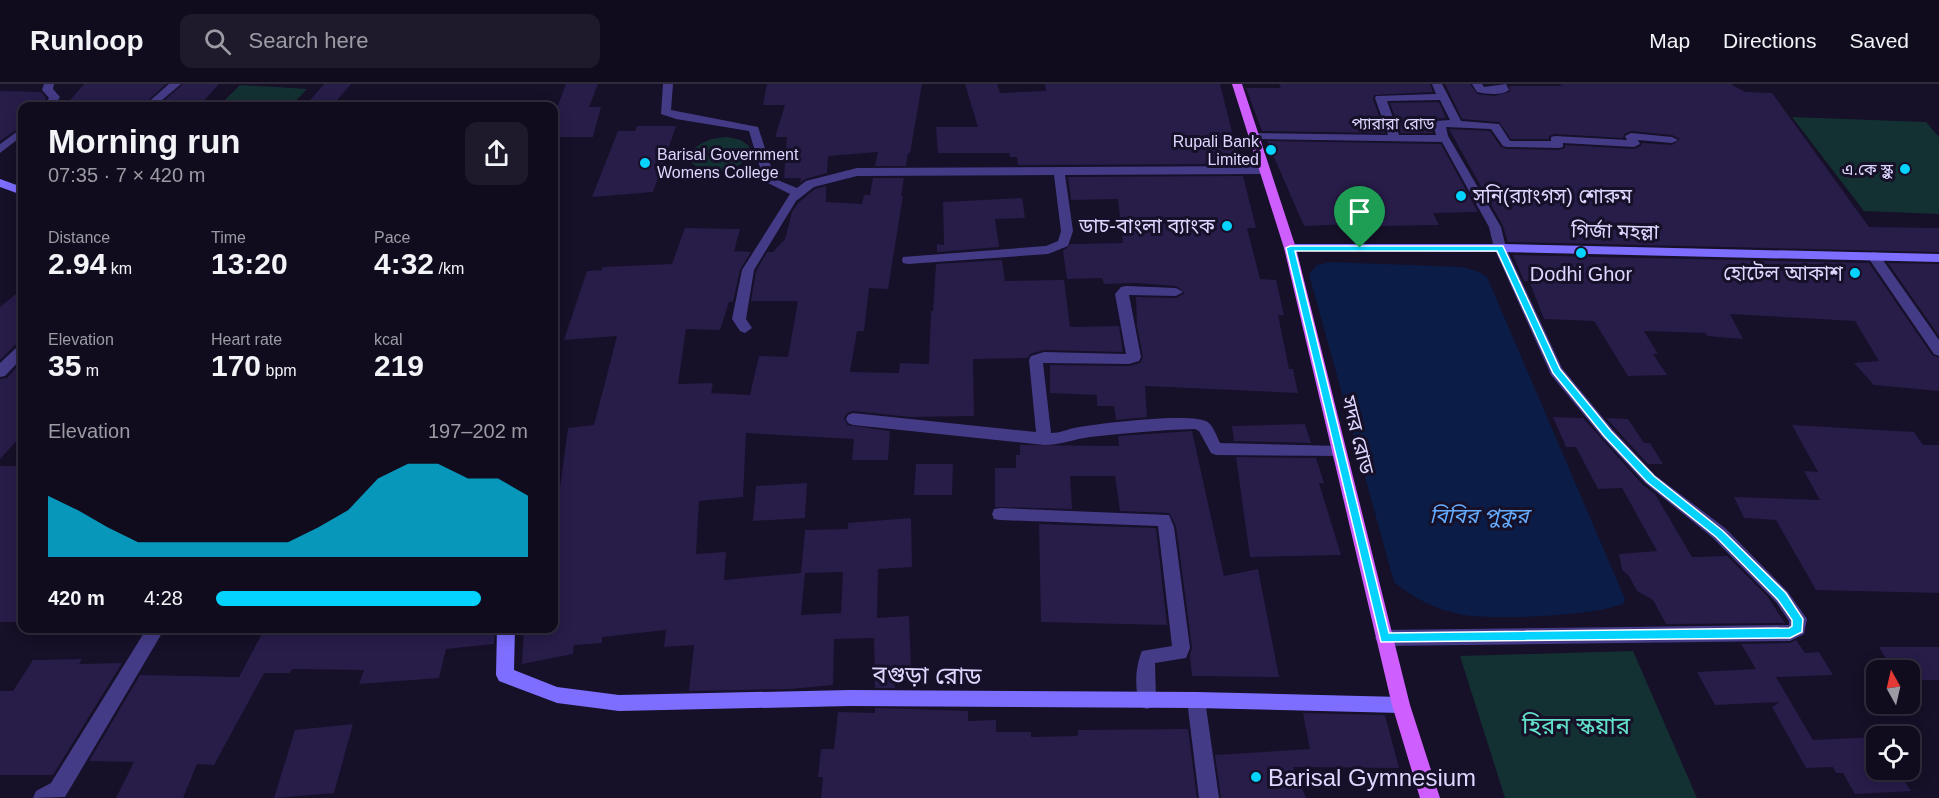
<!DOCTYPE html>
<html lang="en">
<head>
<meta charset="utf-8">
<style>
  body { margin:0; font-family:Helvetica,"Noto Sans Bengali",sans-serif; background:#1e1a2b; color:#f1f3f6; height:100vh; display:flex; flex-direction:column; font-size:22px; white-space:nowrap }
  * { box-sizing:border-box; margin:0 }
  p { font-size:20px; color:#9c9ba4 }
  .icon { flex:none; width:33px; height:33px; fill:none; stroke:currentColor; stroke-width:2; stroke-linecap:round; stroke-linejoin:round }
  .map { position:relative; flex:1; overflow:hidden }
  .details { position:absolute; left:18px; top:18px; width:540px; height:531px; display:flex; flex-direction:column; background:#100c1e; border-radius:12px; box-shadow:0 3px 15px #0003,0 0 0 2px #302c3c }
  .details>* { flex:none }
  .needle { width:39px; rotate:352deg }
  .fabs { position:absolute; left:1866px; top:576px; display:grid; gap:12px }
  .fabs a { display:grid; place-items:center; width:54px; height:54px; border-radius:12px; background:#100c1e; box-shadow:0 3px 15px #0003,0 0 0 2px #302c3c; font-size:30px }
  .pin { position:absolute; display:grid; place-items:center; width:51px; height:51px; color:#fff; margin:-62px -26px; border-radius:50% 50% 50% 0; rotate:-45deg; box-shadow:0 0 6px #0007 }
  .pin .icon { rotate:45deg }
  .round { display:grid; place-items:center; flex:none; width:63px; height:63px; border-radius:12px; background:#1e1a2b }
  .overview { display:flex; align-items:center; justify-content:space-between; height:102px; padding:0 30px }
  h1 { font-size:33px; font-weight:600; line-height:45px }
  .metrics { display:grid; grid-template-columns:repeat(3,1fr); gap:9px; height:102px; padding:6px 30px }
  .metrics div { display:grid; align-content:center }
  .metrics b { font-size:30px; font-weight:600 }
  .metrics small { font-size:16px; font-weight:400 }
  .metrics p { font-size:16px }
  .chart { height:168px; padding:12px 30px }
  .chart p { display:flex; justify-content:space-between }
  .chart svg { width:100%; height:108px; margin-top:6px; fill:#03d3fe; opacity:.7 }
  ul { padding:0 30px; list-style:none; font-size:20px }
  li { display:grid; grid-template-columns:96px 72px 1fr; align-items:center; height:45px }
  li i { height:15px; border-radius:8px; background:#03d3fe }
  header { display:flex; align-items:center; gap:36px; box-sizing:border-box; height:84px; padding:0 30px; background:#100c1e; border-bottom:2px solid #302c3c }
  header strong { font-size:28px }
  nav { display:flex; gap:33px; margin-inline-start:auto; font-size:21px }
  .search { width:420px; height:54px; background:#1e1a2b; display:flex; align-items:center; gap:15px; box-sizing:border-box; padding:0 21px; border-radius:12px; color:#9c9ba4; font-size:22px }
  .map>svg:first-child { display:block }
  .green { fill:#133132 }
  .water { fill:#0b1c46 }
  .building { fill:#281c49; fill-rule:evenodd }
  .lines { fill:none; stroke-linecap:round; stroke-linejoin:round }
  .street { fill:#443b87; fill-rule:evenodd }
  .secondary { fill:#7d6eff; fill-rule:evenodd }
  .primary { fill:#cf5eff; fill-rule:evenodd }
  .route { fill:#03d3fe; stroke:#fff; stroke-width:1.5; fill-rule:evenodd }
  .poi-dot { fill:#03d3fe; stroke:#161028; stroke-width:2 }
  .labels { text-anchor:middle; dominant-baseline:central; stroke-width:6; stroke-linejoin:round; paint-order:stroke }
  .far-street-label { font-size:16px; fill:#ded7ff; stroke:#161028 }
  .far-poi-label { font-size:16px; fill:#ded7ff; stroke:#161028; text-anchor:end }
  .poi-label { font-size:20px; fill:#ded7ff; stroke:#161028; text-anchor:end }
  .street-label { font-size:20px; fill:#ded7ff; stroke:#161028 }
  .water-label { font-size:21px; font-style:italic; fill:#65acff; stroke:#161028 }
  .near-street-label { font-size:24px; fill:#ded7ff; stroke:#161028 }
  .near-park-label { font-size:24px; fill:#62e0ca; stroke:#161028 }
  .near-poi-label { font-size:24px; fill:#ded7ff; stroke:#161028; text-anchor:start }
</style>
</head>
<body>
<header>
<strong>Runloop</strong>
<div class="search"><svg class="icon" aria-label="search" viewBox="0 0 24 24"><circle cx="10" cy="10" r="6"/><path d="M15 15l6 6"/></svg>Search here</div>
<nav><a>Map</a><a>Directions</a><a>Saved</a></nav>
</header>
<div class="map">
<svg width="1939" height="714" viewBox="0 0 1939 714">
  <rect width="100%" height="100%" fill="#161028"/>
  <g class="green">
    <path d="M240,1L307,5L291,22H219Z"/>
    <path d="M1792,33L1926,38L1939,53V130L1864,127Z"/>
    <path d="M727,53L741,56L749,62L750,71C735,90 709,94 690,78V69C701,57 711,54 727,53Z"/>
    <path d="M1633,567L1697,714H1505L1460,572Z"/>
  </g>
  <path class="water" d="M1331,178L1463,183L1479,188L1487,193L1625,515L1624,519C1601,532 1491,536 1464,531C1437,526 1414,515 1394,498L1309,190L1317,181Z"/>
  <g class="building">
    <path d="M84,0H166L142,22H65Z"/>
    <path d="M183,0H219L199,22H158Z"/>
    <path d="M324,0H351L332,22H305Z"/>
    <path d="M566,0H598L589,23H601L593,53H554V24H557Z"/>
    <path d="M767,0H922L910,69H908L906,82H875L878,68L828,72L827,89L805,95L800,99L801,94H784L787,53H775L785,21H763Z"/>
    <path d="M965,0H997L1000,9L1046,7L1045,0H1220L1240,80L1018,81L1017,73H1010L1009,69H938L936,43H978Z"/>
    <path d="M1279,0H1430L1433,8L1374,11L1373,15L1385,49L1262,47L1246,4H1281Z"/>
    <path d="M1445,0H1470L1477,10L1494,12L1510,8L1509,2H1562L1560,0H1731L1745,8L1772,9L1869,143L1939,144V168L1508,158L1503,142L1449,45L1490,47L1501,63L1507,65L1559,66L1565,64V61L1634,65L1641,62L1642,59L1672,61L1680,55L1672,51L1631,47L1624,50L1623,54L1555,50L1549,52V55H1511L1499,38L1462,35Z"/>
    <path d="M0,7L41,8L46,14L42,22H22V42L0,57Z"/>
    <path d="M1439,18L1446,34L1435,35L1431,37L1433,49H1401L1390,19Z"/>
    <path d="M637,42H676L653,108L592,113L618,47H635Z"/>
    <path d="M1267,57L1441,60L1478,128L1433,129L1439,141L1377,142L1376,139L1304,142Z"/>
    <path d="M1243,92L1256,144H1247L1260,195L1276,196L1284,231H1278L1289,285H1293L1298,309L1145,302L1147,333L1116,336L1114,322H1097V311L1050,309V281L1129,282L1140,279L1143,273L1137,242L1136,213L1176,214L1185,209L1176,202L1135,199L1104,200L1102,194L1067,195L1063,167L1071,160L1123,159L1118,115L1071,116L1068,93Z"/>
    <path d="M873,94H904L901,112H903L888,205L869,204L864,247H857L850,288L899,289L900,279L929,280L931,227H933L936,180L1002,176L1005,197L1064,196L1070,243L1119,242L1123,268L1044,266L1030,270L1028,274L973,275L974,332L910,333L853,327L847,329L844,334L847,341L890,347L888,376H852L854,355L746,349L743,413L699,417L696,470L726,468L724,496L801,489L805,446L848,445V439L911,434L912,483L878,485L877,534L909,532L911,585L894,587L895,604H875L874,554L834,555L833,601L790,605L689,607L694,561L664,563L666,546L602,553V559L574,561L573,570L522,580L524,544H554V449L568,344L594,341L617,252L564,256L587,187L602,186V183L672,180L685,144L740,145L734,167L751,168L740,186L733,218H729L720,246L686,245L678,300L713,299L711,309L750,311L759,272L788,273L798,217H751L756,187L767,168H773L785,155L792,128L798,119L815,105L826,102V118L862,120L864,111H870ZM843,488L841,529L801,531L805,489Z"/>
    <path d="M1022,114L1025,134L995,135L999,163L937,168V160L944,161L943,118Z"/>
    <path d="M1513,171L1869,179L1932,271L1939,274V307L1874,301L1854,279L1879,277L1855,237L1730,230L1743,255L1707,252L1706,249L1644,247L1658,270H1653L1667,291L1628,292L1594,237L1544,235L1529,197H1524Z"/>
    <path d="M1888,179L1939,180V252Z"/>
    <path d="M22,205V259L15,261L0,276V223Z"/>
    <path d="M22,277V351L0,375V295L7,294Z"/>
    <path d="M1553,333L1583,334L1643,401L1655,410L1692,473L1727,472L1767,512L1785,539L1666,540L1653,516L1637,507L1629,492L1622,486L1619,470L1657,467L1622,404L1598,405L1576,363H1566Z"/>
    <path d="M1606,334L1628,335L1644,359H1650L1663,380H1648Z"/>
    <path d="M1305,340L1311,359L1234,357L1232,342Z"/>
    <path d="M1792,341L1914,348L1923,361H1939V509L1816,506L1776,436L1744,434L1734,413L1820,416L1804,387L1818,388Z"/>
    <path d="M1192,347L1224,492L1258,485L1279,593L1192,592L1190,571L1192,564L1176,442L1169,429L1120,427L1115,392H1070L1072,425L995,423V384H1016V371H1020V361L1119,362L1118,352Z"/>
    <path d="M1236,373L1316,374L1324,399H1319L1341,471L1250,473Z"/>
    <path d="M916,380H953L952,411H914Z"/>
    <rect x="0" y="382" width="22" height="156"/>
    <path d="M807,399L805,434L753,437L756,402Z"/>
    <path d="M1039,440L1156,444L1167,541L1041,538Z"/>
    <path d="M265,544H495L494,560L446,565L439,594L359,600L364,586L292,585L290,589H264L214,681L197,680L183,714H116L134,678L89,677L140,591L239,593Z"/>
    <path d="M1796,556L1805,569L1819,568L1833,591L1776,593L1813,656L1876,653V686H1897L1911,707L1855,710L1843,689H1836L1833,683L1806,684L1772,623L1780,618L1715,621L1697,588L1756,585L1741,560L1790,559Z"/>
    <path d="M1879,563H1939V596H1910V586H1893Z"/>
    <path d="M82,575L79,580L122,579L53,691H0V607H13L33,576Z"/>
    <path d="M875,624L968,627V637L996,636V648H1031V653L1078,652V646L1188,645L1197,714H821L823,693H818L821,665H834L838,628L875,629Z"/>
    <path d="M1303,629L1385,631L1399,684L1293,683L1306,714H1221L1215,671L1310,665Z"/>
    <path d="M353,640L334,709L274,714L295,646Z"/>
  </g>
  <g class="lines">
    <g class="street">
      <path d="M44,0H54L53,5L60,13L54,22H44L49,14L42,6Z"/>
      <path d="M169,0H181L155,22H144Z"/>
      <path d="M663,0H673L671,26L758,43L775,95L797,104L806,97L857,84L1264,82L1270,86L1264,90L1065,91L1073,147L1068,162L1048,170L908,180L903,179L902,176L903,173L1046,162L1058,157L1061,147L1054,91L857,92L814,103L796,117L754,186L746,235L752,244L745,249L740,247L732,235L742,186L790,110L764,97L749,47L676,35L661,30Z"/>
      <path d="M1432,0H1442L1461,37L1499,40L1510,57H1551V53L1555,52L1627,56L1625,52L1631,49L1672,53L1678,56L1672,59L1638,56L1640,60L1634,63L1563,59V63L1559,64L1507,63L1503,62L1491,45L1446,43L1448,52L1501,143L1506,164L1562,284L1613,346L1655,391L1725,444L1788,508L1807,535L1804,550L1790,557L1384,562L1378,559L1375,554L1378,549L1384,546L1789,541V537L1776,518L1713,454L1645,399L1603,354L1551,291L1494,164L1489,143L1442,58L1253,55L1247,52L1253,49L1388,51L1375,14L1376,12L1436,10ZM1440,16L1450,36L1435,37L1433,39L1436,51H1399L1387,17Z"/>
      <path d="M1472,0H1482L1484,3L1506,0L1509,6C1502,12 1486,10 1477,8Z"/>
      <path d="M22,44V52L0,69V60Z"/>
      <path d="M1873,168L1878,169L1939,256V272L1934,270L1867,172Z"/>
      <path d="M1126,202L1176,204L1183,208L1176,212L1129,211L1141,273L1139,277L1129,280L1043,279L1051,349C1060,349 1065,346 1074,344C1094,340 1197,327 1209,339C1214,344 1217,353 1220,359L1339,362L1344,364L1347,368L1344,372L1216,371L1211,369L1199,347L1195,345C1160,346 1125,349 1090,353C1074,355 1061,361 1044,361L853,341L848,339L846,335L848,331L853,329L1036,348L1029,276L1031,272L1044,268L1126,270L1115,210L1121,203Z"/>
      <path d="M22,261V274L5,292L0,293V279L17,263Z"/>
      <path d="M1000,424L1169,431L1174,443L1190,564L1186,574L1155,579L1156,617L1153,623L1147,625L1141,623C1134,607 1135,583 1142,567L1172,562L1158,442L1000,436L994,435L992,430L994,425Z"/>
      <path d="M147,544H165L65,713L33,714L36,707L51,699Z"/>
      <path d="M1196,608L1202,610L1205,616L1219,714H1199L1187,616L1190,610Z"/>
    </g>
    <g class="secondary">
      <path d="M0,95L22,103V111L0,103Z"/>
      <path d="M1290,160H1500L1939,170V178L1500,168L1286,167L1284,164L1286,161Z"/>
      <path d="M497,544H515L514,586L557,603L619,611L850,606L1196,608L1401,613L1407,615L1410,621L1407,627L1401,629L1196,624L850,622L619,627L557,619L499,597L496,591Z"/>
    </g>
    <path class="primary" d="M1232,0H1242L1296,164L1410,621L1440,714H1420L1392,621L1284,164Z"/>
  </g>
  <path class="route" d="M1503,162L1560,285L1611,347L1654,392L1723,447L1786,509L1803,535L1802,548L1790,554L1381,558L1286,164L1290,162ZM1295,167H1497L1553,289L1604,352L1647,398L1716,453L1778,516L1792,536V542L1789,544L1389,549Z"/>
  <g class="poi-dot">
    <circle cx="1271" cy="66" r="6"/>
    <circle cx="645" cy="79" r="6"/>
    <circle cx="1905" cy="85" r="6"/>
    <circle cx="1461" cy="112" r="6"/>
    <circle cx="1227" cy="142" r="6"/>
    <circle cx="1581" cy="169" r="6"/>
    <circle cx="1855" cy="189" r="6"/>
    <circle cx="1256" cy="693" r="6"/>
  </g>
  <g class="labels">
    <g class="far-street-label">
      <text x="1393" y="39">প্যারারা রোড</text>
    </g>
    <g class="far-poi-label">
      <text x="1259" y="57">Rupali Bank<tspan x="1259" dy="18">Limited</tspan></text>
      <text x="657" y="70" text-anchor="start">Barisal Government<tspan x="657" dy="18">Womens College</tspan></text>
      <text x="1893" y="85">এ.কে স্কুল</text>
    </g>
    <g class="poi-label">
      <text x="1473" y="112" text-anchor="start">সনি(র‌্যাংগস) শোরুম</text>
      <text x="1215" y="142">ডাচ-বাংলা ব্যাংক</text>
      <text x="1843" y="189">হোটেল আকাশ</text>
      <text x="1581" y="190" text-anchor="middle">Dodhi Ghor</text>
    </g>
    <g class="street-label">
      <text transform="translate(1615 147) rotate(1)">গির্জা মহল্লা</text>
      <text transform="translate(1358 351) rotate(76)">সদর রোড</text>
    </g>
    <g class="water-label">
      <text x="1479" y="431">বিবির পুকুর</text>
    </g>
    <g class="near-street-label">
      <text transform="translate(927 591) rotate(1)">বগুড়া রোড</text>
    </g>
    <g class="near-park-label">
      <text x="1576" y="641">হিরন স্কয়ার</text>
    </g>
    <g class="near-poi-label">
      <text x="1268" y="693">Barisal Gymnesium</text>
    </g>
  </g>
</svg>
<div class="fabs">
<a><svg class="needle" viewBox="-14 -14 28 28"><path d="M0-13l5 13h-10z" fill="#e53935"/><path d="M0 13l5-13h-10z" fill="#9c9ba4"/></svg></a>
<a><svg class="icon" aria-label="locate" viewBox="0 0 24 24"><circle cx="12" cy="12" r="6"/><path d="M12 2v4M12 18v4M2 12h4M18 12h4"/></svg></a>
</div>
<div class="pin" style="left:1360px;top:164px;background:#1e9e55"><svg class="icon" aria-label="arrive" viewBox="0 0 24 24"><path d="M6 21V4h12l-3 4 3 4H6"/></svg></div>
<section class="details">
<div class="overview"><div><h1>Morning run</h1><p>07:35 · 7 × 420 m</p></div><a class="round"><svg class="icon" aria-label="share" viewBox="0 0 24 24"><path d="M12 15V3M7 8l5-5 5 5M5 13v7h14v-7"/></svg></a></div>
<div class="metrics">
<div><p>Distance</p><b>2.94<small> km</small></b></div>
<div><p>Time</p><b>13:20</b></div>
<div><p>Pace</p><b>4:32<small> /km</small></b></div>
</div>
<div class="metrics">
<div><p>Elevation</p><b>35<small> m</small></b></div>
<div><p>Heart rate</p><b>170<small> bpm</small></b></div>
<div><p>kcal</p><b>219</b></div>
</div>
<div class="chart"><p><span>Elevation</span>197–202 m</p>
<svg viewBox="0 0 160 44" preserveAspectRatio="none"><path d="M0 44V19L10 25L20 32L30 38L40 38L50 38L60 38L70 38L80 38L90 32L100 25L110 12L120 6L130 6L140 12L150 12L160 19V44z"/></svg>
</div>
<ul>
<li><b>420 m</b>4:28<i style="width:85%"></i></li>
</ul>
</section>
</div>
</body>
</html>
